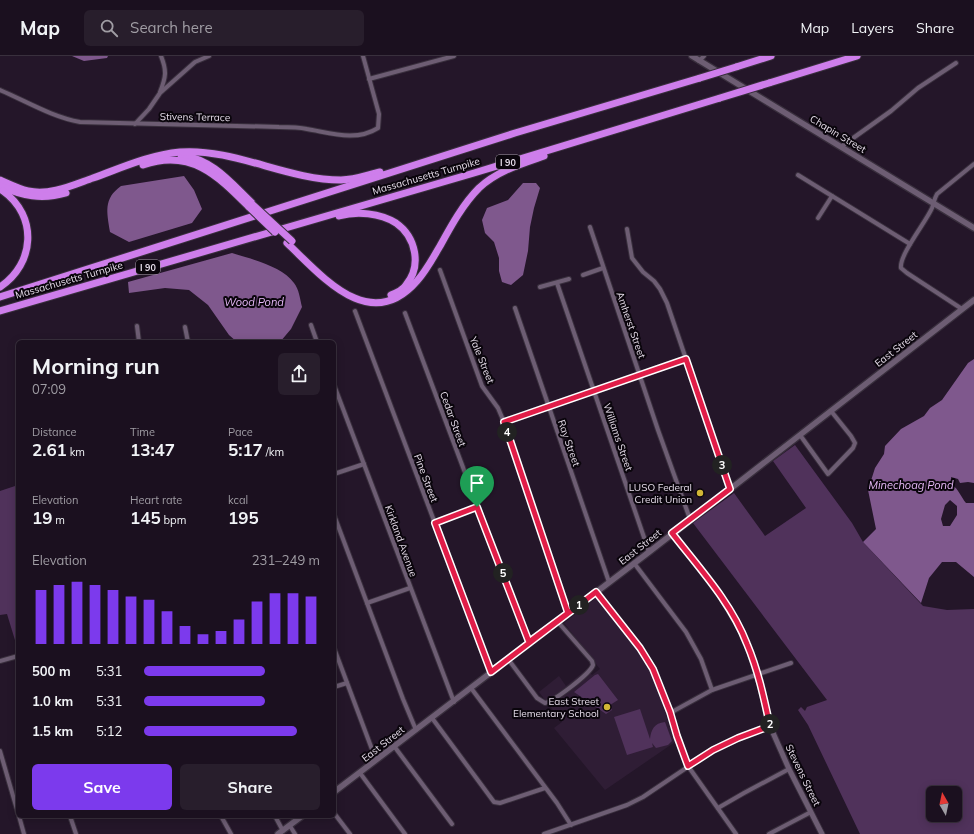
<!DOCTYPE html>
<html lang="en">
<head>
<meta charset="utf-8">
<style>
  body { margin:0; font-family:Mulish,sans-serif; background:#281e2c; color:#f1f3f6; height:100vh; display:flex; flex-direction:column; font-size:15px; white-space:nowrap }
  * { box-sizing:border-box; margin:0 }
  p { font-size:13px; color:#a09da4 }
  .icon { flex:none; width:22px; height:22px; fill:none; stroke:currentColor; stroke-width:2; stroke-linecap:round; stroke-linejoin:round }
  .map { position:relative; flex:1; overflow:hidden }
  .details { position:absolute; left:16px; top:284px; width:320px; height:478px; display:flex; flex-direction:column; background:#1b101f; border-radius:6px; box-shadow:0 2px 10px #0003,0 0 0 1px #39303d }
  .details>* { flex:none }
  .needle { width:26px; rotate:351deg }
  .controls { position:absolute; left:926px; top:730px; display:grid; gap:8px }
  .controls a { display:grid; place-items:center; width:36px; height:36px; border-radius:6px; background:#1b101f; box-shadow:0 2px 10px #0003,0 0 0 1px #39303d; font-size:20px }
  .pin { position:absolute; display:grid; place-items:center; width:34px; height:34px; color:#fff; margin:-41px -17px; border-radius:50% 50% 50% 0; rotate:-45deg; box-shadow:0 0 4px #0007 }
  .pin .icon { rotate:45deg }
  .km { position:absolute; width:20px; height:20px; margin:-10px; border-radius:50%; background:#222; color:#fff; font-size:11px; line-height:20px; text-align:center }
  .round { display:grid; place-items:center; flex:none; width:42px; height:42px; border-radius:6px; background:#281e2c }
  .headline { display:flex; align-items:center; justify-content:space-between; height:68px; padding:0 16px }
  h1 { font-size:22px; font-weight:700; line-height:30px }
  .figures { display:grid; grid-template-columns:repeat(3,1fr); gap:6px; height:68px; padding:4px 16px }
  .figures div { display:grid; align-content:center }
  .figures b { font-size:17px; font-weight:700 }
  .figures small { font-size:11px; font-weight:400 }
  .figures p { font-size:11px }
  .chart { height:112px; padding:8px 16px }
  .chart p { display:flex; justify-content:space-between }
  .chart svg { width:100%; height:72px; margin-top:4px; stroke:#7c3aed; stroke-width:6 }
  .cta { display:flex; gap:8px; margin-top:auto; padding:8px 16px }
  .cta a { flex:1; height:46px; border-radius:6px; background:#7c3aed; color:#fff; font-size:16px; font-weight:700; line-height:46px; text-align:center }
  .cta a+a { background:#281e2c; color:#f1f3f6 }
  ul { padding:0 16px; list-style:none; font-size:13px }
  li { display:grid; grid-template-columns:64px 48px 1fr; align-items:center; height:30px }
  li i { height:10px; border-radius:5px; background:#7c3aed }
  header { display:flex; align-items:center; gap:24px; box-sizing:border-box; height:56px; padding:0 20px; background:#1b101f; border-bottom:1px solid #39303d }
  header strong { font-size:19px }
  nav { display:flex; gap:22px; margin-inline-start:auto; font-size:14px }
  .search { width:280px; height:36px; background:#281e2c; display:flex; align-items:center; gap:10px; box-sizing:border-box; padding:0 14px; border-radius:6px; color:#a09da4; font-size:15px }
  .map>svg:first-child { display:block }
  .built { fill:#2f1d35 }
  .green { fill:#50325b; fill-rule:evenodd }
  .water { fill:#7f588d; fill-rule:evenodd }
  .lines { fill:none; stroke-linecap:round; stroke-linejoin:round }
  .minor-casing { stroke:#392f3d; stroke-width:6 }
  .tertiary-casing { stroke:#392f3d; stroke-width:7 }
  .secondary-casing { stroke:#392f3d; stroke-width:8 }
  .motorway-casing { stroke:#392f3d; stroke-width:9 }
  .minor { stroke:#6d5d73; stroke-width:4 }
  .tertiary { stroke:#6d5d73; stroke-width:5 }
  .secondary { stroke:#6d5d73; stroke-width:5.5 }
  .motorway { stroke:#ce7eeb; stroke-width:7 }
  .motorway-bridge-casing { stroke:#392f3d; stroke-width:9; stroke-linecap:butt }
  .motorway-bridge { stroke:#ce7eeb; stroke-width:7 }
  .route-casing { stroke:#fff; stroke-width:8 }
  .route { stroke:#e11d48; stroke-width:5 }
  .poi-dot { fill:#d2b736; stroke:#0a050c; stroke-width:1.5 }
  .labels { text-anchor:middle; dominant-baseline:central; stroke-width:4; stroke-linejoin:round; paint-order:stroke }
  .shield { fill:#0a050c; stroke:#a59da8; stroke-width:1 }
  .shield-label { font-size:9px; font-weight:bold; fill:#e7deeb }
  .street-label { font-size:10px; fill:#e7deeb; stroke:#0a050c }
  .poi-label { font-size:10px; fill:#e7deeb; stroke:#0a050c; text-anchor:end }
  .water-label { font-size:11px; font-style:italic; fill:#e7b9f8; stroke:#0a050c }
</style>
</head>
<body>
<header>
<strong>Map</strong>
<div class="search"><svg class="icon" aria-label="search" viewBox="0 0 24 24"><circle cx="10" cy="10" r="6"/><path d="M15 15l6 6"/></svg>Search here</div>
<nav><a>Map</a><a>Layers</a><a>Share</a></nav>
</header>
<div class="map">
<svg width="974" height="778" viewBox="0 0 974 778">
  <rect width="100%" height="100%" fill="#241629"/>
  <path class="built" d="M596,542L623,574L640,598L652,617L675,686L605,734L554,672L562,666L539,636L559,620L566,630L587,613L592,619L600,613L564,567Z"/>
  <g class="green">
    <path d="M795,389L852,467L863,486L923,550L947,554L974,553V778H860L808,669L798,654L801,651L805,655L807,651L827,644L693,467L734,437L765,480L806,452L773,405ZM933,737H955V759H933Z"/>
    <path d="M18,429V594L7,558L0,559V435Z"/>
    <path d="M598,618L618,644L610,649L612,654L606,658L574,636L595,619Z"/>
    <path d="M640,653L650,683C651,674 654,667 665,666L672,685L668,689L656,692L652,687L653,691L627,699L614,661Z"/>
  </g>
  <g class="water">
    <path d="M72,0H108L107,2L84,5Z"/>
    <path d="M184,120L194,134L202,153L192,167L129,186L110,176C107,156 103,143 121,130Z"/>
    <path d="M523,127H536L540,132L534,152L530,171L528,195L523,219L511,229L502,226L499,215V202L494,186L485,177L482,164L487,152L508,144Z"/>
    <path d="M232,197C251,203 282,210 294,227C299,233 300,243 302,251L291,273L280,286H237L229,279L208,249L189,234L165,232L129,237L128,226Z"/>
    <path d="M974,303V427L968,426L960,427L958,423L951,421L952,429C958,432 961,441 966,447H974V521L956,506H942L929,522L921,547L863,486L876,473L868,434L875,412L884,398L885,390L901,373L924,360L930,352L942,344L968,307ZM950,444L957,450V459L950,470H943L941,463L945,449Z"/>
  </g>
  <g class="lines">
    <g class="minor-casing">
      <g id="minor">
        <path d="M699,5L704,0"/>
        <path d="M369,23L454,0"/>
        <path d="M0,34C26,45 52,61 80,66L279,71C288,71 298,71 307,73C331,77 356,86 378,72L379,58L363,0"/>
        <path d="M160,36C166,21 167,15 161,0"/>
        <path d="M135,68L149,53L160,37L195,6L209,0"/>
        <path d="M842,90L891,55L918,32L956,7"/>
        <path d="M798,119L910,188"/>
        <path d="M818,162L832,140"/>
        <path d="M590,171L658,374L690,463"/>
        <path d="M627,173L632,202L643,216L654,225L660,233L667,247L730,433"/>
        <path d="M440,214L482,330L498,352L504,366L568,557"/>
        <path d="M583,219L603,212"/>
        <path d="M557,227L649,496"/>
        <path d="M540,231L569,223"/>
        <path d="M515,252L609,526"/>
        <path d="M962,253L907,217L901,212C899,199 926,166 932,152C934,147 934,143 937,138L974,108"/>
        <path d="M355,255L491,616"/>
        <path d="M405,257L529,587"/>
        <path d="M311,269L317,286"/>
        <path d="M137,270L139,286"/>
        <path d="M185,271L188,286"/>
        <path d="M334,329L454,646"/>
        <path d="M504,366L686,303"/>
        <path d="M800,379L828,418L853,392L855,387L851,380L831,355"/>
        <path d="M334,418L364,408"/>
        <path d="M334,459L403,643L416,674"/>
        <path d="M435,467L477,451"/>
        <path d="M634,507L686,576L701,603L712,634"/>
        <path d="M596,536L640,592L653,613L670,657L677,680L688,710L736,778"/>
        <path d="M367,547L410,532"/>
        <path d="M334,592L376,704"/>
        <path d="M508,603L537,642L545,647C554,645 590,618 593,609L592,605L558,566"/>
        <path d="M0,605L18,600"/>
        <path d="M334,631L347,627"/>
        <path d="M471,632L557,747L571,769"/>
        <path d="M670,657L712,634L791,607"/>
        <path d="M432,662L494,746L500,747L545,732"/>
        <path d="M394,690L452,768"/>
        <path d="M0,695L18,757"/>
        <path d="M360,717L405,778"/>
        <path d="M718,752L744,737L789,713"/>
        <path d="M334,757L350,778"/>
        <path d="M19,760L24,778"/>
        <path d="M70,760L76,778"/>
        <path d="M221,760L231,778"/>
        <path d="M275,760L283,775"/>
        <path d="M290,770L295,778"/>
        <path d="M544,778L627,749L643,741L713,694L738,682L770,670"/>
        <path d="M769,778L811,756"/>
      </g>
    </g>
    <g class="tertiary-casing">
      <path id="tertiary" d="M672,477L720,539L741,575L747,588L760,628L770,670L789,713L822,778"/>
    </g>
    <g class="secondary-casing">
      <g id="secondary">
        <path d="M692,0L974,172"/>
        <path d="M334,736L649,496L974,244"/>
        <path d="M278,778L302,760"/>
      </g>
    </g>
    <g class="motorway-casing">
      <g id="motorway">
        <path d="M736,11L771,0"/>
        <path d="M769,27L857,0"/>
        <path d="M181,99C213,104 229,125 252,147"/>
        <path d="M143,109C191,92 218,120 249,151"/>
        <path d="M0,124C9,128 19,133 28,135C50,140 73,129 93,122C121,112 149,99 180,96C234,92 287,124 341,124C355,124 367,119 380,116"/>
        <path d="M0,130C22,140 42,144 66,137"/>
        <path d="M339,160C357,155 380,157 396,167C416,181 422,210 406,229C403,234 396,237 391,239"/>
        <path d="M287,187C322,220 370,279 417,225C426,215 433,202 440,190C451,170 463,148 479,132C497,115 521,108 544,100"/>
        <path d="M0,231C35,208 38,160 3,135"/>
        <path d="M0,241L515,77L700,22"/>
        <path d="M0,255L474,117L720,42"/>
      </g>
    </g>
    <use href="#minor" class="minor"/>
    <use href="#tertiary" class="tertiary"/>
    <use href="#secondary" class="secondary"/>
    <use href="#motorway" class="motorway"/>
    <g class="motorway-bridge-casing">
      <g id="motorway-bridge">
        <path d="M700,22L736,11"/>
        <path d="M720,42L769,27"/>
        <path d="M252,148L292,185"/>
        <path d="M249,151L275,176"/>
      </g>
    </g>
    <use href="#motorway-bridge" class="motorway-bridge"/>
  </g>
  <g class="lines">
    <g class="route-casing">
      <path id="route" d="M477,451L435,467L491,616L596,536L640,592L653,613L670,656L677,680L688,710L713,694L738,682L770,670C764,642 758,614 747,588C731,546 699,512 672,477L730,433L686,303L504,366L568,557L529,586L477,451"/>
    </g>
    <use href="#route" class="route"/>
  </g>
  <g class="poi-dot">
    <circle cx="700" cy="437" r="4"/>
    <circle cx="607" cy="651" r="4"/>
  </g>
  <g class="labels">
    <g class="shield">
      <rect x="496" y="99" width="24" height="14" rx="3"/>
      <rect x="136" y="204" width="24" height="14" rx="3"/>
    </g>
    <g class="shield-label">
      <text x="508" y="106">I 90</text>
      <text x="148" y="211">I 90</text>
    </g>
    <g class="street-label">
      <text transform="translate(195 61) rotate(1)">Stivens Terrace</text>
      <text transform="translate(838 78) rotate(31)">Chapin Street</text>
      <text transform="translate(426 120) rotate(-16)">Massachusetts Turnpike</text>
      <text transform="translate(69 224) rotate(-16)">Massachusetts Turnpike</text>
      <text transform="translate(631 269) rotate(71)">Amherst Street</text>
      <text transform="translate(896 293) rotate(-38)">East Street</text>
      <text transform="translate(482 304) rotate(68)">Yale Street</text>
      <text transform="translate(453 363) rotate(70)">Cedar Street</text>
      <text transform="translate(618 381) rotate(71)">Williams Street</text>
      <text transform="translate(569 387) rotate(71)">Ray Street</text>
      <text transform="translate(426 422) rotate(69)">Pine Street</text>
      <text transform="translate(401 485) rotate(70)">Kirkland Avenue</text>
      <text transform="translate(640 491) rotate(-38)">East Street</text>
      <text transform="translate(383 688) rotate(-38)">East Street</text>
      <text transform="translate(803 719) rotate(64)">Stevens Street</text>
    </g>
    <g class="poi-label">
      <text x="692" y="431">LUSO Federal<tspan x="692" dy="12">Credit Union</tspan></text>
      <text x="599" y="645">East Street<tspan x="599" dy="12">Elementary School</tspan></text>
    </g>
    <g class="water-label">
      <text x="254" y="246">Wood Pond</text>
      <text x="911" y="429">Minechoag Pond</text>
    </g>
  </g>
</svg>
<div class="controls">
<a><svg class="needle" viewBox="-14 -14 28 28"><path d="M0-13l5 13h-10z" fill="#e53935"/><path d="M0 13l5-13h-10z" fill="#a09da4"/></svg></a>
</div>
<div class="pin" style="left:477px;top:451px;background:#1e9e55"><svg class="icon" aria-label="arrive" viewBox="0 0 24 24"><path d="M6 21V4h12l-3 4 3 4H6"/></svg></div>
<b class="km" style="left:579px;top:549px">1</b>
<b class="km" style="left:770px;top:668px">2</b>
<b class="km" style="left:722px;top:409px">3</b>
<b class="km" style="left:507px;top:376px">4</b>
<b class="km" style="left:503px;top:517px">5</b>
<section class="details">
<div class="headline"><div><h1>Morning run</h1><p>07:09</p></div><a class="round"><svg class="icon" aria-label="share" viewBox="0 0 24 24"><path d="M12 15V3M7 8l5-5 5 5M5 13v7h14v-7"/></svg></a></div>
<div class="figures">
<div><p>Distance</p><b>2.61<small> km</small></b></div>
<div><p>Time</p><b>13:47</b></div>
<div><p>Pace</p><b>5:17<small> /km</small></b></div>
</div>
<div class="figures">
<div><p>Elevation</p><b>19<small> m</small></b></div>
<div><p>Heart rate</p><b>145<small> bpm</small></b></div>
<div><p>kcal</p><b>195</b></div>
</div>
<div class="chart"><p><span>Elevation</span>231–249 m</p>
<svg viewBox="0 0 160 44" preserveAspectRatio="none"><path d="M5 44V11M15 44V8M25 44V6M35 44V8M45 44V11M55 44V15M65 44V17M75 44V24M85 44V33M95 44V38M105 44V36M115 44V29M125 44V18M135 44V13M145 44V13M155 44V15"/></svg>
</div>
<ul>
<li><b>500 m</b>5:31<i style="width:69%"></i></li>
<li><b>1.0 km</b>5:31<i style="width:69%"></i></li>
<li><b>1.5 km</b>5:12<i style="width:87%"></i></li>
</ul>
<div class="cta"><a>Save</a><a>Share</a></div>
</section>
</div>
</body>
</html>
